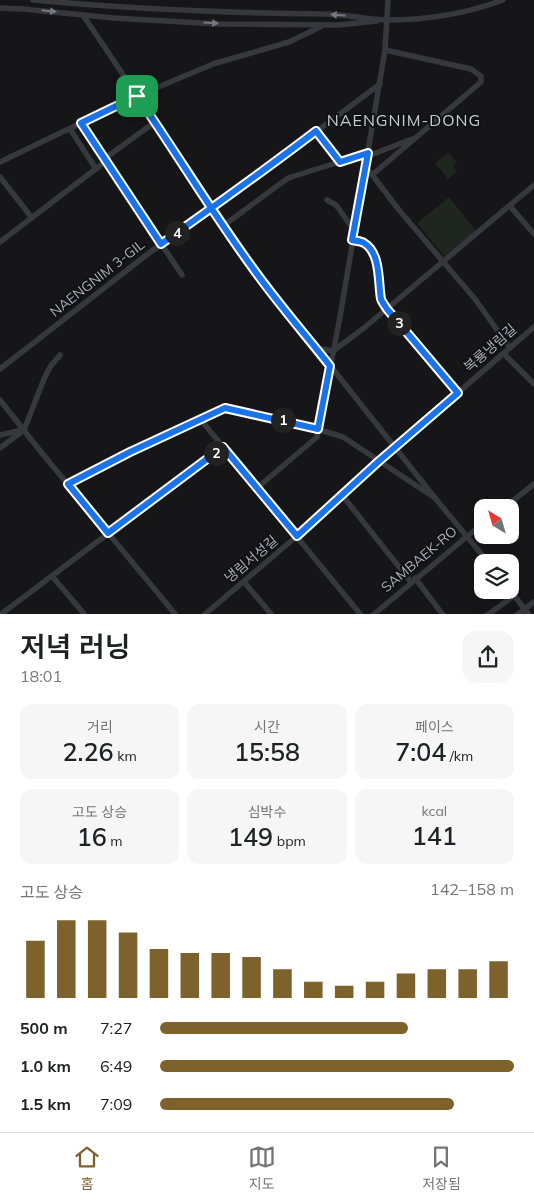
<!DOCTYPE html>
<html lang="ko">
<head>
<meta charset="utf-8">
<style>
  body { margin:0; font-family:Mulish,"Noto Sans KR",sans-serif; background:#f6f6f6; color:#202124; height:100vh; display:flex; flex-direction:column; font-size:19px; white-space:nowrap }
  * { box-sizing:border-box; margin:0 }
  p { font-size:16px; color:#757577 }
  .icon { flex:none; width:28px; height:28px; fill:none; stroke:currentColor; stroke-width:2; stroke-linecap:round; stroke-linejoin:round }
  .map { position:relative; height:614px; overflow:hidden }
  .sheet { display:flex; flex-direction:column; background:#fff; flex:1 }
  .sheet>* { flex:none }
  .needle { width:32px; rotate:323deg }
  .fabs { position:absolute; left:474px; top:499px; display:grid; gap:10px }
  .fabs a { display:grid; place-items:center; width:45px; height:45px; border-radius:10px; background:#fff; box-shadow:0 2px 12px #0003; font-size:25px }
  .pin { position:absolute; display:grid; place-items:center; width:42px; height:42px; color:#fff; margin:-21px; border-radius:10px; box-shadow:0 2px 8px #0006 }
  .km { position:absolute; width:25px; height:25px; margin:-12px; border-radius:50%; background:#222; color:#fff; font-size:14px; line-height:25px; text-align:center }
  .round { display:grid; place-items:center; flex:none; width:52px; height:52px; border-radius:15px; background:#f6f6f6 }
  .summary { display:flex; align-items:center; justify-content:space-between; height:85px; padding:0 20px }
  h1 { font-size:28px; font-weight:600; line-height:38px }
  .metrics { display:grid; grid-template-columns:repeat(3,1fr); gap:8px; height:85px; padding:5px 20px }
  .metrics div { display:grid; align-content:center; border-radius:12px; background:#f6f6f6; text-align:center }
  .metrics b { font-size:25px; font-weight:600 }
  .metrics small { font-size:14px; font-weight:400 }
  .metrics p { font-size:14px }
  .chart { height:140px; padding:10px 20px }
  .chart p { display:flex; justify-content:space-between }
  .chart svg { width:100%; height:90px; margin-top:5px; stroke:#7e622b; stroke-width:6 }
  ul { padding:0 20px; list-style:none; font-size:16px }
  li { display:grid; grid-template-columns:80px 60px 1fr; align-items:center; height:38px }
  li i { height:12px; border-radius:6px; background:#7e622b }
  .menu { display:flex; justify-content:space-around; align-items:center; height:70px; border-top:1px solid #e0e0e0; background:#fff; font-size:14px; color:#757577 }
  .menu a { display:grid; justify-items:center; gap:2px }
  .menu .selected { color:#7e622b }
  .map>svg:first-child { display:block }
  .green { fill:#1e261f }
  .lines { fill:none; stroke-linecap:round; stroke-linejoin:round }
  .minor { stroke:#37383d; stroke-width:5.5 }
  .oneway { fill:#757881 }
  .route-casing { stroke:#fff; stroke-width:10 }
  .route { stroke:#1a73e8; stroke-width:6 }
  .labels { text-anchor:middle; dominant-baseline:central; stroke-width:4; stroke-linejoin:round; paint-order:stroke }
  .street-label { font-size:14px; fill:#a8adb8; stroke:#111113 }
  .quarter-label { font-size:16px; letter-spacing:1px; fill:#c9ccd4; stroke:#111113 }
</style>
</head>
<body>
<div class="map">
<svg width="534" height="615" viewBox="0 0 534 615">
  <rect width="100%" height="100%" fill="#161618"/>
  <g class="green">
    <path d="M448,152L457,162L453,166L457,171L448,179L435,163Z"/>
    <path d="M449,197L476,231L445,257L417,223Z"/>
  </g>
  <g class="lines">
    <g class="minor">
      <path d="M33,0C130,9 227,13 324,14C346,14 367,20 388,20C429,20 465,14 503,0"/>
      <path d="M0,8L23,9L113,18L220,24L339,25L377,21"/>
      <path d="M83,15L253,268L435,498"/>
      <path d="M81,123L182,275"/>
      <path d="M70,129L96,169"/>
      <path d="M316,131L339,162"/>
      <path d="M368,156L412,139"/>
      <path d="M104,159L155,122"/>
      <path d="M0,162L137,96L213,64L289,42L322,26"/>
      <path d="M370,172L399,210L475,299L510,348"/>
      <path d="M372,175L481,82V76L471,69L385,50"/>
      <path d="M0,177L32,218"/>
      <path d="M327,200L336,205L354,230"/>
      <path d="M510,206L534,234"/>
      <path d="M223,226L288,178L368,153"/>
      <path d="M352,240C356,241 361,241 364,243C381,253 378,282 381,299C382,302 385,306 387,309L458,393"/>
      <path d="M0,242L106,161"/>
      <path d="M316,348L333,351L364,328L534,185"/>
      <path d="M504,354L534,384"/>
      <path d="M0,369L149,253L230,196L380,84"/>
      <path d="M0,400L41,452L176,615"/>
      <path d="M201,420L361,615"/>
      <path d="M0,435L22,430"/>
      <path d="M0,448L24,430L44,379L50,367L60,355"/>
      <path d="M68,484L130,452L225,408L304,425L343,437L435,498L488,562"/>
      <path d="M257,488L317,437L340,317L385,50L388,0"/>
      <path d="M342,495L411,582"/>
      <path d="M504,508L534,484"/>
      <path d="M52,576L85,615"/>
      <path d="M415,578L443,615"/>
      <path d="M244,582L272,615"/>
      <path d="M510,590L529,615"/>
      <path d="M0,615L223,447"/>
      <path d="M204,615L297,536L379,461L534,327"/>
      <path d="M373,615L482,524"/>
      <path d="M487,615L514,596"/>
      <path d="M517,615L534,602"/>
    </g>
  </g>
  <defs><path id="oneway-solid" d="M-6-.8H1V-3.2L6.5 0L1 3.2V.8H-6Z" transform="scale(1.25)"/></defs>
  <g class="oneway">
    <use href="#oneway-solid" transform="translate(49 11) rotate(6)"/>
    <use href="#oneway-solid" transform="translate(338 15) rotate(-176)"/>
    <use href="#oneway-solid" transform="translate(211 23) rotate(4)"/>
  </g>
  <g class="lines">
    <g class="route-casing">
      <path id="route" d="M137,96C176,152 211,211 252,267C276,301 304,333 330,366L318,429L225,408L130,452L68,484L108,533L223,447L297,536L379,461L458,393L387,309C385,306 382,302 381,299C378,282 381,253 364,243C361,241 356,241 352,240L368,153L340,162L316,131C265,170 213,207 161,244L81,123L137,96"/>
    </g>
    <use href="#route" class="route"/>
  </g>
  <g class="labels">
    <g class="street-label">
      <text transform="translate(97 278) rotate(-38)">NAENGNIM 3-GIL</text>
      <text transform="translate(490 348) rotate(-41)">복룡냉림길</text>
      <text transform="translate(251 559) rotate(-40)">냉림서성길</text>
      <text transform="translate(419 559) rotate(-40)">SAMBAEK-RO</text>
    </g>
    <g class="quarter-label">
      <text x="404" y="120">NAENGNIM-DONG</text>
    </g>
  </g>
</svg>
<div class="fabs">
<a><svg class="needle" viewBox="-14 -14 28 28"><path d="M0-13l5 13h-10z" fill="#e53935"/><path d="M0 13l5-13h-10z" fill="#757577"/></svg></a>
<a><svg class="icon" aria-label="layers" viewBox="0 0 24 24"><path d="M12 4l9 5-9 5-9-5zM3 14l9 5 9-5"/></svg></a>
</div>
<div class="pin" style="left:137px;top:96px;background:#1e9e55"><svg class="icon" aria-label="arrive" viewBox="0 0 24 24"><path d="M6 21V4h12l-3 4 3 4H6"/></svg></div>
<b class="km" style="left:283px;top:420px">1</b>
<b class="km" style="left:216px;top:453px">2</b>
<b class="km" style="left:399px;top:323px">3</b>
<b class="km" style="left:177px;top:233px">4</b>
</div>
<section class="sheet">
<div class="summary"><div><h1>저녁 러닝</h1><p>18:01</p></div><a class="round"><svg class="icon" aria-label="share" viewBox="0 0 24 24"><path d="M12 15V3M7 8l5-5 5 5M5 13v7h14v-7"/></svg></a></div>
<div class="metrics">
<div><p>거리</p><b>2.26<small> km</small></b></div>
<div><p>시간</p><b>15:58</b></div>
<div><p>페이스</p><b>7:04<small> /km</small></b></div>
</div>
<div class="metrics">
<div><p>고도 상승</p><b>16<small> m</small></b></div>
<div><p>심박수</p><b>149<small> bpm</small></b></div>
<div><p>kcal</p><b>141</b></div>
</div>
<div class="chart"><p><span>고도 상승</span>142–158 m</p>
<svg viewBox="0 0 160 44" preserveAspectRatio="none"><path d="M5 44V16M15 44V6M25 44V6M35 44V12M45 44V20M55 44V22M65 44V22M75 44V24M85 44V30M95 44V36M105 44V38M115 44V36M125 44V32M135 44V30M145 44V30M155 44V26"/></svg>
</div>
<ul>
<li><b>500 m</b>7:27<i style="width:70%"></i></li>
<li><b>1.0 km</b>6:49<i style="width:100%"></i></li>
<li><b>1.5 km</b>7:09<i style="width:83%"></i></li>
</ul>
</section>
<nav class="menu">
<a class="selected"><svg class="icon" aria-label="home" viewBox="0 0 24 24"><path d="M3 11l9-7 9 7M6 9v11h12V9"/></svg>홈</a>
<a><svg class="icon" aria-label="map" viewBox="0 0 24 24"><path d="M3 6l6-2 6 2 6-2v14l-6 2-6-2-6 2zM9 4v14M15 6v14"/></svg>지도</a>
<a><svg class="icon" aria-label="saved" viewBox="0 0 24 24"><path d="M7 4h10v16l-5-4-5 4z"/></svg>저장됨</a>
</nav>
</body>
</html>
